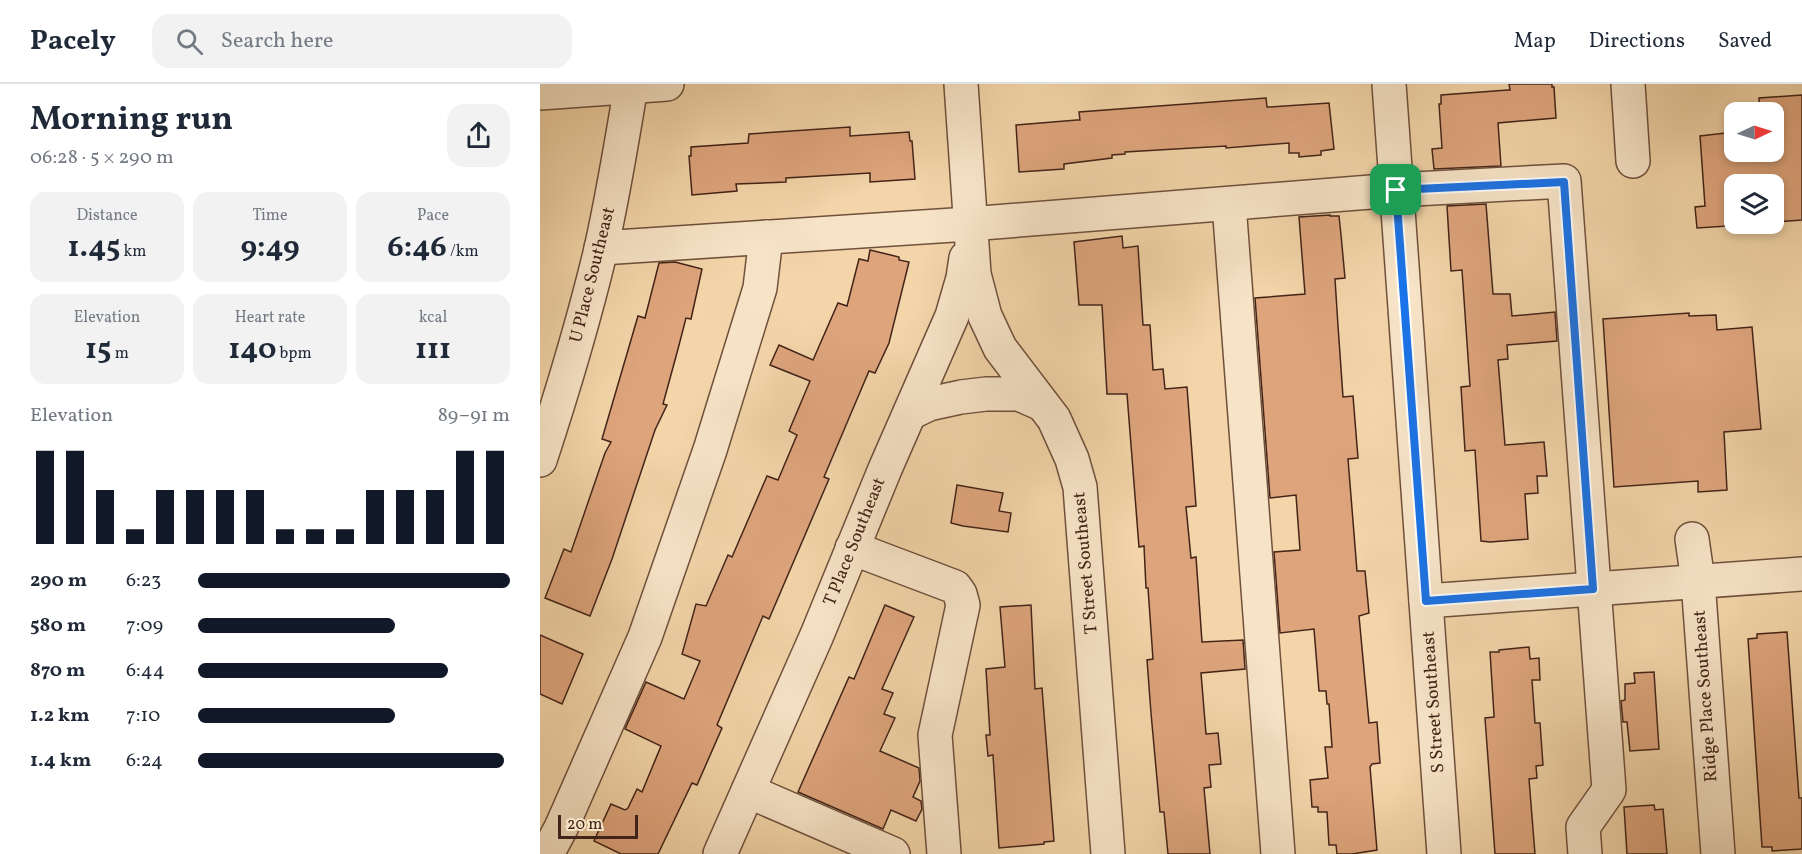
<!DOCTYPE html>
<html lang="en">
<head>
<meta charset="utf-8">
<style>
  body { margin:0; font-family:Vollkorn,serif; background:#f2f2f3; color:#1f2937; height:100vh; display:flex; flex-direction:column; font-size:22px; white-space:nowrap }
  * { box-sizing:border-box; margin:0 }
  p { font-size:20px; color:#747a83 }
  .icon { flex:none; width:33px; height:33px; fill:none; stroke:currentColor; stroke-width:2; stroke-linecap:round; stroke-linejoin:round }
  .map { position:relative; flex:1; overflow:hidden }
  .sheet { display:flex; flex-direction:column; background:#fff; width:540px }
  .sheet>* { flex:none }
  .needle { width:39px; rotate:86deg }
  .buttons { position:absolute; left:1184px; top:18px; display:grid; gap:12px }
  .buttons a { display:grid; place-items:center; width:60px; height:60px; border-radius:12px; background:#fff; box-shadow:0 3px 9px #0003; font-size:30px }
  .scale { position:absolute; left:18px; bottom:15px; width:80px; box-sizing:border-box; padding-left:6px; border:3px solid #432418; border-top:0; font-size:16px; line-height:21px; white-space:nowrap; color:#432418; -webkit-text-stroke:4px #f7e4c7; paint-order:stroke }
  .pin { position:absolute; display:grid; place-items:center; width:51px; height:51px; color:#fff; margin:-26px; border-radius:12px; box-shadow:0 3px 9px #0006 }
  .round { display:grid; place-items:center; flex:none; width:63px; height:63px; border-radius:18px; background:#f2f2f3 }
  .head { display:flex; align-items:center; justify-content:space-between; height:102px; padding:0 30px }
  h1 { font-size:33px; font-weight:700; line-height:45px }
  .metrics { display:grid; grid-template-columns:repeat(3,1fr); gap:9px; height:102px; padding:6px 30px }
  .metrics div { display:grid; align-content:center; border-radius:15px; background:#f2f2f3; text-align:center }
  .metrics b { font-size:30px; font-weight:700 }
  .metrics small { font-size:16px; font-weight:400 }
  .metrics p { font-size:16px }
  .chart { height:168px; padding:12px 30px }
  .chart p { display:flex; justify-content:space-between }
  .chart svg { width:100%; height:108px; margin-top:6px; stroke:#111827; stroke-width:6 }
  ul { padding:0 30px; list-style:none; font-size:20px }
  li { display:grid; grid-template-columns:96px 72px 1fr; align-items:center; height:45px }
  li i { height:15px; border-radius:8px; background:#111827 }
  header { display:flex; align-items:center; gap:36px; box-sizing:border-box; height:84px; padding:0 30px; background:#fff; border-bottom:2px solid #e0e1e3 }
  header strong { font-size:28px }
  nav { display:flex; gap:33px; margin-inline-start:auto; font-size:21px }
  .search { width:420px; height:54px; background:#f2f2f3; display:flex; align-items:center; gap:15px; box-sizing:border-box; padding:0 21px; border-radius:18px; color:#747a83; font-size:22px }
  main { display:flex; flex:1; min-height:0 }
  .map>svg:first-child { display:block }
  .building { fill:#dea57d; stroke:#432418; stroke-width:1.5 }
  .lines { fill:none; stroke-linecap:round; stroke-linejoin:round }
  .minor-casing { stroke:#6f503c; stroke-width:36 }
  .minor { stroke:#f7e4c7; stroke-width:33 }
  .route-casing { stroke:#fff; stroke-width:12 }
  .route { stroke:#1a73e8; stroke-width:8 }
  .labels { text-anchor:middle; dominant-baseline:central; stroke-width:4.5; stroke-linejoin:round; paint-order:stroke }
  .street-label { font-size:18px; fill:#432418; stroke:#f7e4c7 }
</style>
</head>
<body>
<header>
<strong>Pacely</strong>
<div class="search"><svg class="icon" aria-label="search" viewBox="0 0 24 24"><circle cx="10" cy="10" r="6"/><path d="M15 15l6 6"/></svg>Search here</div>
<nav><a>Map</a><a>Directions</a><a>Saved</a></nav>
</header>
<main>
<section class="sheet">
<div class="head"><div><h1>Morning run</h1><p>06:28 · 5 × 290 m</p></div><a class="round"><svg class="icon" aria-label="share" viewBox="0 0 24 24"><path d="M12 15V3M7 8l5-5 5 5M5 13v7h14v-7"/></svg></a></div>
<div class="metrics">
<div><p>Distance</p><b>1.45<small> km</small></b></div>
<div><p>Time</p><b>9:49</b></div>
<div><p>Pace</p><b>6:46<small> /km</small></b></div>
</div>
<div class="metrics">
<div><p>Elevation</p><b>15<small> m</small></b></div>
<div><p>Heart rate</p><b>140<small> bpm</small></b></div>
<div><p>kcal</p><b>111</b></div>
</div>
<div class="chart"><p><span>Elevation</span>89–91 m</p>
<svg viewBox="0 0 160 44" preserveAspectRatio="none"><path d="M5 44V6M15 44V6M25 44V22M35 44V38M45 44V22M55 44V22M65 44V22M75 44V22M85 44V38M95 44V38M105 44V38M115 44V22M125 44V22M135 44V22M145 44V6M155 44V6"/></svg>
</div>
<ul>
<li><b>290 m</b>6:23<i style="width:100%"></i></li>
<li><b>580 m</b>7:09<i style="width:63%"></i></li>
<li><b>870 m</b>6:44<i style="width:80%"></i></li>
<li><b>1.2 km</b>7:10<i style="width:63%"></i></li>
<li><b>1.4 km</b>6:24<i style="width:98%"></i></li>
</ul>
</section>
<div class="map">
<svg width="1262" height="770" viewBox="0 0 1262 770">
  <rect width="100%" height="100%" fill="#f3d5a9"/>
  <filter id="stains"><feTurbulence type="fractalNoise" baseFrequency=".00333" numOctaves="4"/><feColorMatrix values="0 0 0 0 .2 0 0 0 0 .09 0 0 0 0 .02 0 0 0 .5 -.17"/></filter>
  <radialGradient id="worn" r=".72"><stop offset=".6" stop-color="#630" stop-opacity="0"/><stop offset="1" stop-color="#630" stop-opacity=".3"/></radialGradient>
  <g class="building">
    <path d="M969,0H1012V3H1014L1016,34L958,39L961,82L894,85L892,65L902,64L899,20H901V11L968,6H970Z"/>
    <path d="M1262,11V136L1233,138V100H1194V140H1219L1157,144L1155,123L1165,122L1160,52L1194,48V68H1233V28H1220L1219,14Z"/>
    <path d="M726,14L727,23H729L789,19L794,65L781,67V71L759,73V69H749V59L686,64V62L585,68V70L572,71V74L524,80V85L479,88L476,41L537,36H540L539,28Z"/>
    <path d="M310,43V52L369,48L370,57H372L375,95L330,98V89L246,94V98L196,100L197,107L152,111L149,72H151V63L208,59L209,50Z"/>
    <path d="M946,120L953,210H970L972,232L1015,228L1017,257L967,261L968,275L958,276L965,361L1004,358L1007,392H997L998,409L985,410L988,455L950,458L941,457L935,366L925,367L921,303L930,302L922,186L911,187L907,122Z"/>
    <path d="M790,131V132H799L801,151L805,194L795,195L798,242L803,313L813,312L818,374L808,375L817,487H825L829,529L819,532L829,639L837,638L840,679L832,680L830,683L837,766L812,770H797L796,761H789L787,728H778V723H772L770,696L788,694L785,663H792L789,620H787L786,607H779L774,545L740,549L734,468L760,466L756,411L730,414L715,214L765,210L759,133Z"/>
    <path d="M582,152L583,164L598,162L603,241H610L613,286L623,285L625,305L647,303L656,422L646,423L651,474L656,473L662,558L703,556L705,585L661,589L666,650L678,649L681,680L669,681L671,703L664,704L670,770H628L624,728H620L611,629L607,576L613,575L608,504H606L604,462L599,463L587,310H567L562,221H539L534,158Z"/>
    <path d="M330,166L359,173V176L369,178L349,259L335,289L329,287L284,393L289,395L229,535L223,532L177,641L182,644L157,701L152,699L118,770H81L54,757L71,720L85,726L88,724L97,705L102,708L121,662L85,645L106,598L144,615L160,577L142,570L156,520L166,522L188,471L192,473L227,392L238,396L257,351L249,347L270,297L230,281L239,261L273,276L298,219L307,222L319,175L328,177Z"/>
    <path d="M135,178L162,185L151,235L146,234L138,265L123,320L127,321L115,346L72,475L50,532L5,514L24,465L31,468L65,369L71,358L62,355L98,232L105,234L119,179Z"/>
    <path d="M1149,229V232L1176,231L1177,246L1212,243L1221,345L1184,348L1187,406L1158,408V397L1074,403L1063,235Z"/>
    <path d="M417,401L463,409L459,427L471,429L468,448L423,442L411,439Z"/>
    <path d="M345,521L374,533L342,605L353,609L344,630L355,634L340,667L379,684L380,697L373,713L381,717L382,725L376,737L351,726L343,745L258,708L309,593L314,595Z"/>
    <path d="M491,521L495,605L502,604L514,757L504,758V760L459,764L453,671L448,672L446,651H450L446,585L465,583L460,523Z"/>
    <path d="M1247,548L1259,714H1262V765L1232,767V763H1222L1208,555L1217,554V550Z"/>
    <path d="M0,551L43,570L22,620L0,610Z"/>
    <path d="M989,563L990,575L999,574L1000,596H992L995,639H1000L1003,681L996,682L997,694L989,695L995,770H955L945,634L954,633V631L950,568H959V566Z"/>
    <path d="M1114,588L1119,665L1090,667L1087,638H1083L1081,617L1085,616V600L1095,599L1094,589Z"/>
    <path d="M1114,721L1115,726L1123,725L1127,770H1087L1084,723Z"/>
  </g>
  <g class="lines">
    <g class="minor-casing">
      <g id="minor">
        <path d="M421,0L434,190L445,232L460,264L514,335L532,375L540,403L568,770"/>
        <path d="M849,0L904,770"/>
        <path d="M1088,0L1093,77"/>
        <path d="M0,9L127,0"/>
        <path d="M689,120L738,770"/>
        <path d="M61,164L429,140L856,106L1024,97L1069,706L1043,743L1045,770"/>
        <path d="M370,329L389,320L421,313L446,310H479L502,320"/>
        <path d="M0,376C23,306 44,236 61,165C73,111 82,57 91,2"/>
        <path d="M1152,455L1158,497L1178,770"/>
        <path d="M312,464L415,503L420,510L423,521L395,651L404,770"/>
        <path d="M886,517L1262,490"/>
        <path d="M208,707L353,770"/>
        <path d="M7,770L21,744L105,553L170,366L220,204L226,153"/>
        <path d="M180,770L277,551L345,385L412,232L423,194L426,174"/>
      </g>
    </g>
    <use href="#minor" class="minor"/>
  </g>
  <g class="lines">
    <g class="route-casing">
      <path id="route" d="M1024,98L1053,505L886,517L856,106Z"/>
    </g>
    <use href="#route" class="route"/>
  </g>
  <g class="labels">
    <g class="street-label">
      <text transform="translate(53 191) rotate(-76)">U Place Southeast</text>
      <text transform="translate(315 458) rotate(-68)">T Place Southeast</text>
      <text transform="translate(546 479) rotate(-95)">T Street Southeast</text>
      <text transform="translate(1166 612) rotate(-94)">Ridge Place Southeast</text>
      <text transform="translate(894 618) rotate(-94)">S Street Southeast</text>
    </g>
  </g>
  <rect width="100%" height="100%" filter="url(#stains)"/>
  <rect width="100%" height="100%" fill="url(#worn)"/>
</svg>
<div class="buttons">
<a><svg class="needle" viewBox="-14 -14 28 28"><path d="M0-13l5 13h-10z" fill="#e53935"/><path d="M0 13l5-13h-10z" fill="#747a83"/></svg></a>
<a><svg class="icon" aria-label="layers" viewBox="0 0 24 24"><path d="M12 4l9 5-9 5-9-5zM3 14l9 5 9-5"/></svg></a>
</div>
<div class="scale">20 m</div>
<div class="pin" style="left:856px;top:106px;background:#1e9e55"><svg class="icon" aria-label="arrive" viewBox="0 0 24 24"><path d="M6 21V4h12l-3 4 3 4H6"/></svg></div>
</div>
</main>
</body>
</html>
